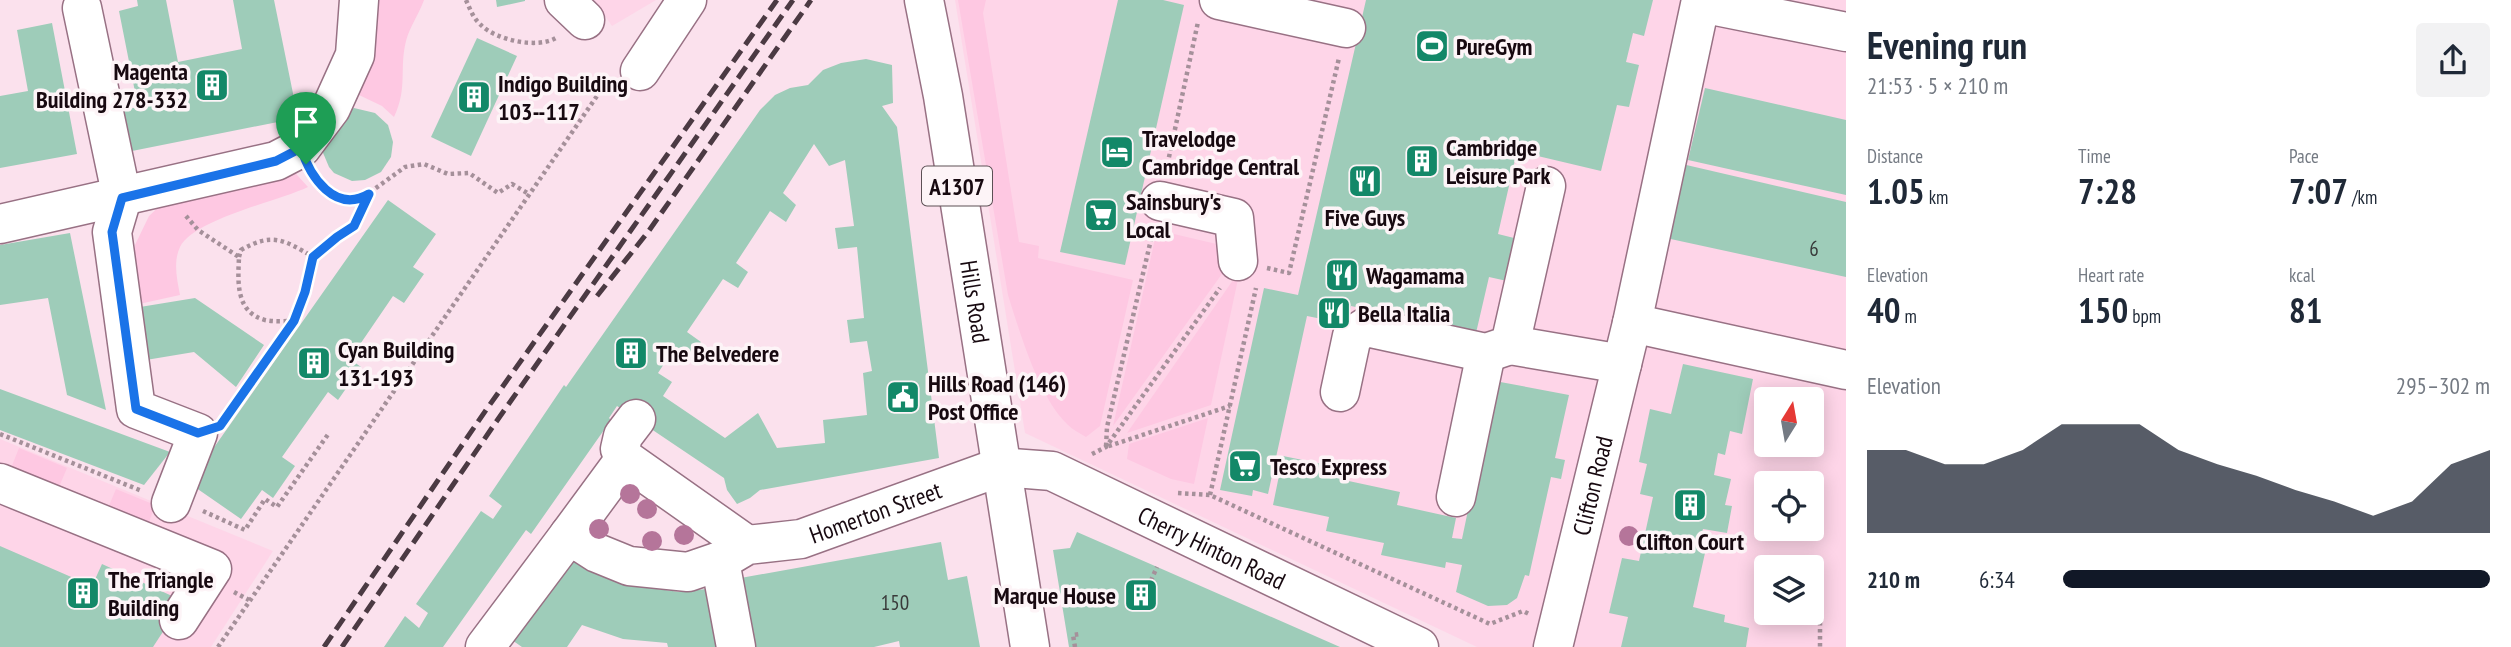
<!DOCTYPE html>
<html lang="en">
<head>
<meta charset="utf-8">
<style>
  body { margin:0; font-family:"PT Sans Narrow",sans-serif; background:#f2f2f3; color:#1f2937; height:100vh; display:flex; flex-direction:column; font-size:26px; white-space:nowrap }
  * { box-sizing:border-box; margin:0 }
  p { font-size:23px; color:#747a83 }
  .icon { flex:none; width:38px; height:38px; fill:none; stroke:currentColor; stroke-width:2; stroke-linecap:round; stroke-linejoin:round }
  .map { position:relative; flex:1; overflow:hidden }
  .panel { display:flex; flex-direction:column; background:#fff; width:665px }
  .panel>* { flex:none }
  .needle { width:46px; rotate:11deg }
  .controls { position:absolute; left:1754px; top:387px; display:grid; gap:14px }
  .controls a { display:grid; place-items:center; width:70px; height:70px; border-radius:7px; background:#fff; box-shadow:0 4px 18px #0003; font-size:35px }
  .pin { position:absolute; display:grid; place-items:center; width:60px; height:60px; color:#fff; margin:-72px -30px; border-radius:50% 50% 50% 0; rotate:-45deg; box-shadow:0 0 7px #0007 }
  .pin .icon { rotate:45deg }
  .round { display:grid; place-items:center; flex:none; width:74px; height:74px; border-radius:7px; background:#f2f2f3 }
  .head { display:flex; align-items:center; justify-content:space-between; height:119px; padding:0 21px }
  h1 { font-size:38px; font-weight:700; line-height:52px }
  .stats { display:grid; grid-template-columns:repeat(3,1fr); gap:10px; height:119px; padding:7px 21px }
  .stats div { display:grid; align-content:center }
  .stats b { font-size:35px; font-weight:700 }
  .stats small { font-size:19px; font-weight:400 }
  .stats p { font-size:19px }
  .chart { height:196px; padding:14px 21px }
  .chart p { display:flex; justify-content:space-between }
  .chart svg { width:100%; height:126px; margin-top:7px; fill:#111827; opacity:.7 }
  ul { padding:0 21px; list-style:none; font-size:23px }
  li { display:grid; grid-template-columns:112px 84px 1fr; align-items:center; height:52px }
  li i { height:18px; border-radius:9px; background:#111827 }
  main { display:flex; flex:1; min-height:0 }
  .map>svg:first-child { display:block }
  .built { fill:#fed5e8; fill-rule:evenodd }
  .green { fill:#fec8e2 }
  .building { fill:#9eccb9; fill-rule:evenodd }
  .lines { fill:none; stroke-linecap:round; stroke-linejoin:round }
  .minor-casing { stroke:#987184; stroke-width:41 }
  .major-casing { stroke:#987184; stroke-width:41 }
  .path { stroke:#a5909a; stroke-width:4.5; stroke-dasharray:3.5 3.5; stroke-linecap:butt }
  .minor { stroke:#fff; stroke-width:38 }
  .major { stroke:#fff; stroke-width:38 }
  .rail { stroke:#4b3a43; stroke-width:5; stroke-dasharray:14 7; stroke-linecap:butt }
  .tree { fill:#b5759a }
  .route-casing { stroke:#fff; stroke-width:14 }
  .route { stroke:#1a73e8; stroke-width:9 }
  .labels { text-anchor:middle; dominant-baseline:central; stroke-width:7; stroke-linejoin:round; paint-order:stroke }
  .number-label { font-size:21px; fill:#393a3a }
  .shield { fill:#fdf4f7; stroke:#5c5055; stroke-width:2 }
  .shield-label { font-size:23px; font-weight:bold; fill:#170910 }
  .poi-label { font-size:24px; font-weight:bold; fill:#170910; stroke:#fdf4f7; text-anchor:start }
  .street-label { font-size:24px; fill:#170910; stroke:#fdf4f7 }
</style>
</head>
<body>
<main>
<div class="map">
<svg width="1846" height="647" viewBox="0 0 1846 647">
  <rect width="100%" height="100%" fill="#fbe1ed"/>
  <g class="built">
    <path d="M594,0H656L612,26Z"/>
    <path d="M955,0H1846V647H1477L1025,433ZM1766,399H1811V444H1766ZM1766,483H1811V528H1766ZM1766,567H1811V612H1766Z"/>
    <path d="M0,439L273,551L211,647H0Z"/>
  </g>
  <g class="green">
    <path d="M379,0H424C419,14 410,26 406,41C399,69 408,88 394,117L382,106L359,95L374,50Z"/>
    <path d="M958,0H986L983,13L1019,242L1039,246L1038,258L1133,280L1100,426L1086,437C1080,433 1073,430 1068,425C1039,398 1020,333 1008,295Z"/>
    <path d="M288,165L308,187C279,201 194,219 180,247C173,262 177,279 180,295L139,304L133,270L135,245L149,216L165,201Z"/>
    <path d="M1157,230L1225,246L1229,264L1113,426Z"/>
    <path d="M1240,270L1211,405L1127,433Z"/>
    <path d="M1208,418L1194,484L1171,479L1127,459L1129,444Z"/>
    <path d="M19,448L67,468L59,487L11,468Z"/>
    <path d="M116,489L155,505L148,525L108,508Z"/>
  </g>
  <g class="building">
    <path d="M137,0H166L178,62L242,49L233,0H274L298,118L122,153L114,112L138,107L119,11L138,6Z"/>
    <path d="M496,0H525V1L497,7Z"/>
    <path d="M1118,0H1163L1184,5L1125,265L1060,252Z"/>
    <path d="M1366,0H1653L1644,36L1633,33L1626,62L1639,65L1629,107L1617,105L1601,171L1517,151L1498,234L1518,239L1507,281L1489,277L1476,333L1351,306L1347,324L1307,316L1268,494L1253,490L1252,496L1220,490L1264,288L1298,295Z"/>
    <path d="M52,23L77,154L0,168V96L28,91L17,30Z"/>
    <path d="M477,38L517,56L471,156L431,137Z"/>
    <path d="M866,59L892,65L893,103L882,106L897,127L939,458L760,490L750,498L737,504L727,490L724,478L617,406L609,418L611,420L531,534L526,530L443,647H384L405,616L419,628L428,613L416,604L481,511L493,519L502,506L489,496L564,385L566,387L760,110L775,95L790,88L808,85L823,70L841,63ZM814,144L829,166L845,160L854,226L835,228L838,249L857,247L864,318L847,320L850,343L867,341L872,371L863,373L867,415L823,420L825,443L777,448L758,413L725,438L663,396L672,382L658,373L675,347L690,358L701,342L687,332L723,279L738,288L748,272L736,263L770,211L786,222L796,205L783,193Z"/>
    <path d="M1705,88L1846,120V195L1688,160Z"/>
    <path d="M354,108L375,113L388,125L393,142L391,157L381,172L365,180L352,181L334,173L329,167L321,148L340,113Z"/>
    <path d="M1682,164L1846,202V277L1666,238Z"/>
    <path d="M388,200L436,234L413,267L424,274L404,303L393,296L350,359L361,367L338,400L328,392L282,457L295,466L273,498L262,490L241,519L189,483Z"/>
    <path d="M70,233L106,410L67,395L48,298L0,305V245Z"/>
    <path d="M195,298L264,345L236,387L194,352L146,360L140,307Z"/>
    <path d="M1683,364L1753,379L1742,434L1730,431L1725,455L1718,453L1714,475L1731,479L1725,505L1732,506L1727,533L1703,529L1698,551L1705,553L1693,607L1725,615L1724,622L1749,628L1746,647H1621L1628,617L1609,613L1622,558L1639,561L1653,497L1640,494L1647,464L1639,462L1650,409L1671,414Z"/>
    <path d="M1495,381L1569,395L1555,458L1565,460L1561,479L1551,477L1529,576L1525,575L1517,598L1507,605L1488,606L1456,592L1462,565L1446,562L1445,568L1381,555L1384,543L1326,531L1329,517L1273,505L1283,456L1347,469L1344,480L1400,492L1397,505L1456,518L1452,538L1462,539Z"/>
    <path d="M0,389L170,452L144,485L0,430Z"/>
    <path d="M1077,532L1155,566L1340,647H1069L1053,550L1070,548Z"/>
    <path d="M941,542L948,580L967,576L980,647H900L899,641L874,647H746L735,579Z"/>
    <path d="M0,546L92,586L102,564L183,601L153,647H0Z"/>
    <path d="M563,555L605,577L642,587L680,592L715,588L725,647H668L667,643L623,639L582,625L567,647H522L509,638Z"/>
  </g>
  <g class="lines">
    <g class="minor-casing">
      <g id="minor">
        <path d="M564,0L585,20"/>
        <path d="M1219,0L1346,28"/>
        <path d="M1701,3L1846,32"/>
        <path d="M82,8L122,198L112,232L136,409L198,433L171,503"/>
        <path d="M640,71L687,0"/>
        <path d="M1160,201L1234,218L1238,261"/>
        <path d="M0,224L276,161L301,148L331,108L355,55L359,0"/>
        <path d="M1632,323L1846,370"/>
        <path d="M1510,345L1622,364"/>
        <path d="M1340,392L1352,336L1366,327L1486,353L1510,345L1546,186"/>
        <path d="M636,419L623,436L620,449L625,459L747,545"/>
        <path id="s1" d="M625,459L569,535L597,553L629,566L688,572L720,561L747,545L801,539L1000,467L1052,471L1419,647"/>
        <path d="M0,483L212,569L179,620"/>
        <path d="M1456,497L1486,353"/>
        <path d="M720,561L736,647"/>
        <path d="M485,647L569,535"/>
        <path id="s2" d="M1553,647L1632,323L1701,0"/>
      </g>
    </g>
    <g class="major-casing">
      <g id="major">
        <path id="s3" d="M924,0L943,96L1030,647"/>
      </g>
    </g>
    <g class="path">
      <path d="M466,0C470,9 473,18 481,25C496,40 537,49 556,38"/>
      <path d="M1166,171L1198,22"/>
      <path d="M314,177C329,194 347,207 369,194"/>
      <path d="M186,216L198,230L239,257C238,281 235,312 265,320C274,322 285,321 294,321"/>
      <path d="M1153,231L1107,427L1106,447L1230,406"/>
      <path d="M239,257L241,250C272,232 285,240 313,257"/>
      <path d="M1267,268L1289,273L1339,58"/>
      <path d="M227,417L294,321L305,292L313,257L337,237L354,226L369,193L405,167L424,164L448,174L469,173L498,193L512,184L529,194"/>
      <path d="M0,434L142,491"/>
      <path d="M1092,454L1106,447L1220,288"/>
      <path d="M1178,493L1210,495L1490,624L1523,611L1529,614"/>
      <path d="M1210,495L1256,288"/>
      <path d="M203,511L245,530L265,499L277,507L329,433"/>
      <path d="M1148,587L1157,567"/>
      <path d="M234,592L249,600"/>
      <path d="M1820,615V647"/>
      <path d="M218,647L608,80"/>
      <path d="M1075,647L1073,635L1080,634"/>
    </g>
    <use href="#minor" class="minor"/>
    <use href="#major" class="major"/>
    <g class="rail">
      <path d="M597,296L648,232L811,0"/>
      <path d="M324,647L486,410L777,0"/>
      <path d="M342,647L496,422L793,0"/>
    </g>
  </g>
  <g class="tree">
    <circle cx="630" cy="494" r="10"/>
    <circle cx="647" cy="509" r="10"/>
    <circle cx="599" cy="529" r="10"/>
    <circle cx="684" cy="535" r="10"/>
    <circle cx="1629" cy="536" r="10"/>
    <circle cx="652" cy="541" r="10"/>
  </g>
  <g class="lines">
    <g class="route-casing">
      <path id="route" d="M301,148C310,177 335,214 369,194L354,226L337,237L313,257L305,292L294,321L220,426L198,433L136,409L112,232L122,198L276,161Z"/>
    </g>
    <use href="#route" class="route"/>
  </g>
  <defs>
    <g id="stadium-square" transform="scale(1.75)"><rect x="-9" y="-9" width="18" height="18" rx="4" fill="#138868" stroke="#fdf4f7"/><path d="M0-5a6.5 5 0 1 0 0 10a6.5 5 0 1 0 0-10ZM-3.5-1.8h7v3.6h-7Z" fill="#fff"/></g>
    <g id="building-square" transform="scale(1.75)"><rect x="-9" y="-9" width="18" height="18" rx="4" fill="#138868" stroke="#fdf4f7"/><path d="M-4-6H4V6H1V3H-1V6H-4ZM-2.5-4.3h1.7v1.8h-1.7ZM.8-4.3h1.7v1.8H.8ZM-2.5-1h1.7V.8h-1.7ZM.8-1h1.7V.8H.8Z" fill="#fff"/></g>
    <g id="hotel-square" transform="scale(1.75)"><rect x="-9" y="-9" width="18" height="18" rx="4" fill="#138868" stroke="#fdf4f7"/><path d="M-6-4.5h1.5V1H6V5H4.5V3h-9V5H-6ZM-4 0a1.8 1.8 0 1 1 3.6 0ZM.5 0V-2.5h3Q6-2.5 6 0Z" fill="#fff"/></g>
    <g id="restaurant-square" transform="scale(1.75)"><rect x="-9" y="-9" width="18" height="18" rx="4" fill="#138868" stroke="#fdf4f7"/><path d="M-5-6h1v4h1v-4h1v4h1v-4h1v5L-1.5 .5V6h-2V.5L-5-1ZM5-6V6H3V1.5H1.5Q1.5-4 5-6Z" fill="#fff"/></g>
    <g id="supermarket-square" transform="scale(1.75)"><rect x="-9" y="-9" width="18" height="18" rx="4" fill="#138868" stroke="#fdf4f7"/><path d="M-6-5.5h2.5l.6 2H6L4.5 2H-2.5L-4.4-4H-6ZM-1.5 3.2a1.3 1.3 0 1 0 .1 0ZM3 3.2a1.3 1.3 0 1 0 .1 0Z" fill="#fff"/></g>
    <g id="civic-square" transform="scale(1.75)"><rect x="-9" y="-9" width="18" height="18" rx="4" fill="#138868" stroke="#fdf4f7"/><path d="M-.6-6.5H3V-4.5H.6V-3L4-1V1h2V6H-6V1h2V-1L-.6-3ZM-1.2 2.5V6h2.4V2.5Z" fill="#fff"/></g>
  </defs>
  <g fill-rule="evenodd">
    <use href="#stadium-square" x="1432" y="46"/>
    <use href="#building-square" x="212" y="85"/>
    <use href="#building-square" x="474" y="97"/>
    <use href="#hotel-square" x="1117" y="152"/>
    <use href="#building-square" x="1422" y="161"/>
    <use href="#restaurant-square" x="1365" y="181"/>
    <use href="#supermarket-square" x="1101" y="215"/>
    <use href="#restaurant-square" x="1342" y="275"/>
    <use href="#restaurant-square" x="1334" y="313"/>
    <use href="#building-square" x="631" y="353"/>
    <use href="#building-square" x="314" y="363"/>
    <use href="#civic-square" x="903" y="397"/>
    <use href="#supermarket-square" x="1245" y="466"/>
    <use href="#building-square" x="1690" y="505"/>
    <use href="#building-square" x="83" y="593"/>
    <use href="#building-square" x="1141" y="595"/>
  </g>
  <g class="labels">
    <g class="number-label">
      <text x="1814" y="248">6</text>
      <text x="895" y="602">150</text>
    </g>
    <rect class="shield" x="922" y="166.5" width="70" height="39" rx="5"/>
    <g class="shield-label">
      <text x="957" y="186">A1307</text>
    </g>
    <g class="poi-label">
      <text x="1456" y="46">PureGym</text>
      <text x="188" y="71" text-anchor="end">Magenta<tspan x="188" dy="28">Building 278-332</tspan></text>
      <text x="498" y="83">Indigo Building<tspan x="498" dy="28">103--117</tspan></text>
      <text x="1142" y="138">Travelodge<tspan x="1142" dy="28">Cambridge Central</tspan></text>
      <text x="1446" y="147">Cambridge<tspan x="1446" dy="28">Leisure Park</tspan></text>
      <text x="1126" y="201">Sainsbury's<tspan x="1126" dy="28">Local</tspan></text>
      <text x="1365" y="217" text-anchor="middle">Five Guys</text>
      <text x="1366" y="275">Wagamama</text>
      <text x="1358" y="313">Bella Italia</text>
      <text x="338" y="349">Cyan Building<tspan x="338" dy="28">131-193</tspan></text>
      <text x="656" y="353">The Belvedere</text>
      <text x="928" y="383">Hills Road (146)<tspan x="928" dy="28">Post Office</tspan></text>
      <text x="1270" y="466">Tesco Express</text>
      <text x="1690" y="541" text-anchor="middle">Clifton Court</text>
      <text x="108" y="579">The Triangle<tspan x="108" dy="28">Building</tspan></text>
      <text x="1116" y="595" text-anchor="end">Marque House</text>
    </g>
    <g class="street-label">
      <text stroke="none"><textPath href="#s3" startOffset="306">Hills Road</textPath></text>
      <text stroke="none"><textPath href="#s2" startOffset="166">Clifton Road</textPath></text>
      <text stroke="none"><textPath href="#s1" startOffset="420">Homerton Street</textPath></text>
      <text stroke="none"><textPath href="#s1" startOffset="782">Cherry Hinton Road</textPath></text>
    </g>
  </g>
</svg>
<div class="controls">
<a><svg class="needle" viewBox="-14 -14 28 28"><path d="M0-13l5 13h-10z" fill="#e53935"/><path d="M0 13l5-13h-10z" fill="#747a83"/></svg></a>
<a><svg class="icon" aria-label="locate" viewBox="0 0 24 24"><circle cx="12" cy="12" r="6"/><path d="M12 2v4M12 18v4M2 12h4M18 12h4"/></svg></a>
<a><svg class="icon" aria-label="layers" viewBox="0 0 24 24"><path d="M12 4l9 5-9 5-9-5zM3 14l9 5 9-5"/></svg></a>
</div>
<div class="pin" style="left:306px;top:164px;background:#1e9e55"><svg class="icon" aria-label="arrive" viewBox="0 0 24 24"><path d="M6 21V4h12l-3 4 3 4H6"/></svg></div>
</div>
<section class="panel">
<div class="head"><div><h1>Evening run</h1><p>21:53 · 5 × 210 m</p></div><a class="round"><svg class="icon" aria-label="share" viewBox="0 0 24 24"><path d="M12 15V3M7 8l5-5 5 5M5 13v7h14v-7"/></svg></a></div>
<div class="stats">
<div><p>Distance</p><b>1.05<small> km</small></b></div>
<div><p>Time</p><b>7:28</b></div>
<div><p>Pace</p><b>7:07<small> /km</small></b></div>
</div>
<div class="stats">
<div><p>Elevation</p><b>40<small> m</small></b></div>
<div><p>Heart rate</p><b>150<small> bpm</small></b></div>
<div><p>kcal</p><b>81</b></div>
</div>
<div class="chart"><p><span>Elevation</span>295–302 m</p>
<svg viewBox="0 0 160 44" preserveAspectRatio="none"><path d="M0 44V15L10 15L20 20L30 20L40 15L50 6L60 6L70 6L80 15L90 20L100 24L110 29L120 33L130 38L140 33L150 20L160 15V44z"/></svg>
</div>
<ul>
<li><b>210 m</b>6:34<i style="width:100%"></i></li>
</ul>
</section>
</main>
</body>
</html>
